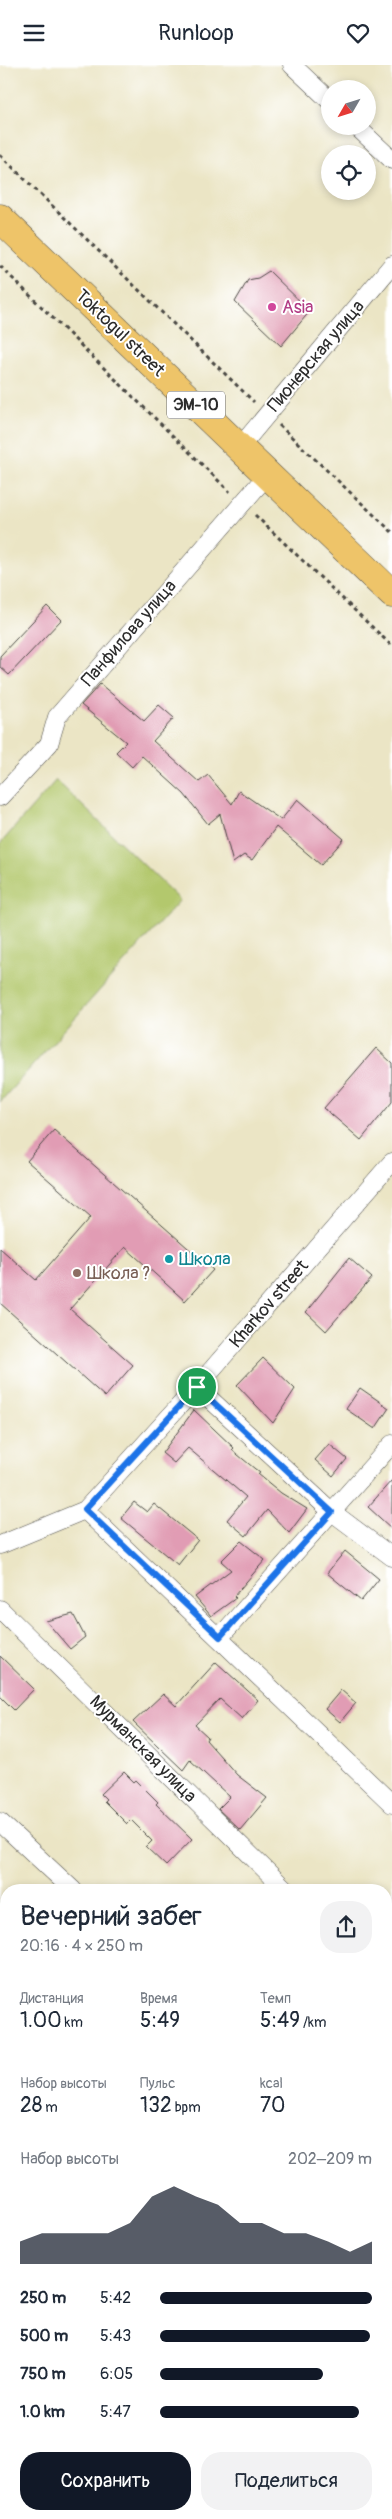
<!DOCTYPE html>
<html lang="ru">
<head>
<meta charset="utf-8">
<style>
  body { margin:0; font-family:Pangolin,sans-serif; background:#f2f2f3; color:#1f2937; height:100vh; display:flex; flex-direction:column; font-size:19px; white-space:nowrap }
  * { box-sizing:border-box; margin:0 }
  p { font-size:16px; color:#747a83 }
  .icon { flex:none; width:28px; height:28px; fill:none; stroke:currentColor; stroke-width:2; stroke-linecap:round; stroke-linejoin:round }
  .map { position:relative; flex:1; overflow:hidden }
  .details { position:absolute; left:0px; top:1819px; width:392px; height:636px; display:flex; flex-direction:column; background:#fff; border-radius:20px 20px 0 0; box-shadow:0 2px 8px #0003 }
  .details>* { flex:none }
  .needle { width:32px; rotate:231deg }
  .tools { position:absolute; left:321px; top:15px; display:grid; gap:10px }
  .tools a { display:grid; place-items:center; width:55px; height:55px; border-radius:50%; background:#fff; box-shadow:0 2px 8px #0003; font-size:25px }
  .pin { position:absolute; display:grid; place-items:center; width:42px; height:42px; color:#fff; margin:-21px; border:2px solid #fff; border-radius:50%; box-shadow:0 1px 5px #0007 }
  .round { display:grid; place-items:center; flex:none; width:52px; height:52px; border-radius:20px; background:#f2f2f3 }
  .summary { display:flex; align-items:center; justify-content:space-between; height:85px; padding:0 20px }
  h1 { font-size:28px; font-weight:600; line-height:38px }
  .figures { display:grid; grid-template-columns:repeat(3,1fr); gap:8px; height:85px; padding:5px 20px }
  .figures div { display:grid; align-content:center }
  .figures b { font-size:21px; font-weight:600 }
  .figures small { font-size:14px; font-weight:400 }
  .figures p { font-size:14px }
  .chart { height:140px; padding:10px 20px }
  .chart p { display:flex; justify-content:space-between }
  .chart svg { width:100%; height:90px; margin-top:5px; fill:#111827; opacity:.7 }
  .primary-button { display:flex; gap:10px; margin-top:auto; padding:10px 20px }
  .primary-button a { flex:1; height:58px; border-radius:20px; background:#111827; color:#fff; font-size:20px; font-weight:600; line-height:58px; text-align:center }
  .primary-button a+a { background:#f2f2f3; color:#1f2937 }
  ul { padding:0 20px; list-style:none; font-size:16px }
  li { display:grid; grid-template-columns:80px 60px 1fr; align-items:center; height:38px }
  li i { height:12px; border-radius:6px; background:#111827 }
  header { display:flex; justify-content:space-between; align-items:center; height:65px; padding:0 20px; background:#fff; font-size:22px; font-weight:600 }
  .map>svg:first-child { display:block }
  .green { fill:#b3c86d; stroke:#6f7a4c }
  .building { fill:#e19cb4 }
  .lines { fill:none; stroke-linecap:round; stroke-linejoin:round }
  .minor-casing { stroke:#484742; stroke-width:19 }
  .secondary-casing { stroke:#484742; stroke-width:27 }
  .trunk-casing { stroke:#484742; stroke-width:29 }
  .path { stroke:#484742; stroke-width:3; stroke-dasharray:4 4; stroke-linecap:butt }
  .minor { stroke:#fff; stroke-width:18 }
  .secondary { stroke:#f8e7c3; stroke-width:25 }
  .trunk { stroke:#eec469; stroke-width:28 }
  .route-casing { stroke:#fff; stroke-width:10 }
  .route { stroke:#1a73e8; stroke-width:6 }
  .hotel-dot { fill:#d1479c; stroke:#fff; stroke-width:2 }
  .culture-dot { fill:#0f9aa8; stroke:#fff; stroke-width:2 }
  .education-dot { fill:#8d6e63; stroke:#fff; stroke-width:2 }
  .labels { text-anchor:middle; dominant-baseline:central; stroke-width:4; stroke-linejoin:round; paint-order:stroke }
  .shield { fill:#fff; stroke:#6b6b6b; stroke-width:1 }
  .shield-label { font-size:16px; font-weight:bold; fill:#2b2b2b }
  .hotel-label { font-size:18px; fill:#b23c85; stroke:#fff; text-anchor:start }
  .street-label { font-size:18px; fill:#2b2b2b; stroke:#fff }
  .culture-label { font-size:18px; fill:#0d838f; stroke:#fff; text-anchor:start }
  .education-label { font-size:18px; fill:#785e54; stroke:#fff; text-anchor:start }
</style>
</head>
<body>
<header><svg class="icon" aria-label="menu" viewBox="0 0 24 24"><path d="M4 6h16M4 12h16M4 18h16"/></svg>Runloop<svg class="icon" aria-label="heart" viewBox="0 0 24 24"><path d="M12 20l-8-8c-3-5 5-10 8-4 3-6 11-1 8 4z"/></svg></header>
<div class="map">
<svg width="392" height="2454" viewBox="0 0 392 2454">
  <rect width="100%" height="100%" fill="#fff"/>
  <filter id="ink" filterUnits="userSpaceOnUse"><feTurbulence type="fractalNoise" baseFrequency=".02" numOctaves="2"/><feDisplacementMap in="SourceGraphic" scale="10" xChannelSelector="R" yChannelSelector="G"/><feConvolveMatrix kernelMatrix="1 2 1 2 8 2 1 2 1" color-interpolation-filters="sRGB"/></filter>
  <filter id="wash" filterUnits="userSpaceOnUse"><feTurbulence type="fractalNoise" baseFrequency=".0096" numOctaves="4" result="noise"/><feDisplacementMap in="SourceGraphic" scale="20" xChannelSelector="R" yChannelSelector="G"/><feGaussianBlur stdDeviation="1.12" result="paint"/><feColorMatrix in="noise" values="0 0 0 0 0 0 0 0 0 0 0 0 0 0 0 0 0 1.4 0 .05"/><feComposite in="paint" operator="in"/></filter>
  <g filter="url(#wash)">
    <rect width="100%" height="100%" fill="#ebe5c5"/>
    <g class="green">
      <path d="M56,715L180,835L0,1037V779Z"/>
      <path d="M6,1832V1953L0,1947V1838Z"/>
    </g>
    <g id="blocks">
      <g class="building">
        <path d="M269,206L310,246L281,281L235,237L248,215L258,213Z"/>
        <path d="M47,541L61,555L9,610L0,602V591Z"/>
        <path d="M100,619L144,656L159,640L174,653L153,676L199,717L208,710L232,739L239,726L281,755L298,734L344,774L321,800L276,762L252,795L244,790L233,798L220,749L208,759L184,729L142,691L132,702L116,687L126,677L81,640Z"/>
        <path d="M376,983L392,998V1037L361,1075L324,1043Z"/>
        <path d="M54,1065L213,1205L185,1236L125,1182L70,1244L133,1300L105,1332L0,1238V1183L36,1215L91,1152L27,1096Z"/>
        <path d="M349,1193L372,1213L326,1266L306,1247Z"/>
        <path d="M263,1293L295,1324L273,1358L237,1320Z"/>
        <path d="M360,1323L389,1343L375,1364L346,1344Z"/>
        <path d="M194,1345L234,1383L232,1385L260,1408L258,1409L281,1428L307,1444L289,1468L267,1445L246,1471L227,1455L246,1432L188,1383L174,1398L162,1388Z"/>
        <path d="M329,1379L347,1394L333,1411L315,1395Z"/>
        <path d="M392,1415V1464L368,1442Z"/>
        <path d="M134,1437L147,1447L154,1439L198,1475L178,1500L121,1453Z"/>
        <path d="M241,1476L265,1495L234,1531L236,1533L211,1551L195,1532L231,1505L221,1496Z"/>
        <path d="M345,1486L379,1514L361,1536L327,1508Z"/>
        <path d="M73,1549L85,1572L70,1584L46,1556Z"/>
        <path d="M0,1591L34,1624L14,1645L0,1631Z"/>
        <path d="M216,1597L258,1635L242,1654L220,1634L195,1660L208,1672L206,1675L237,1710L267,1733L240,1765L218,1744L230,1732L190,1695L183,1705L133,1657L163,1629L176,1641Z"/>
        <path d="M341,1625L356,1638L340,1657L325,1644Z"/>
        <path d="M124,1707L134,1717L136,1715L158,1737L156,1739L192,1774L166,1801L146,1782L152,1776L131,1755L127,1759L104,1736L106,1734L101,1729Z"/>
      </g>
    </g>
  </g>
  <g filter="url(#ink)">
    <use href="#blocks" fill-opacity="0" stroke="#484742" stroke-width="1"/>
    <g class="lines">
      <g class="minor-casing">
        <g id="minor">
          <path d="M292,0L330,36"/>
          <path d="M356,61L392,95"/>
          <path d="M240,382L392,200"/>
          <path d="M0,732L49,679L57,652L268,409"/>
          <path d="M197,1322L332,1447L392,1492"/>
          <path d="M85,1445L392,1739"/>
          <path d="M0,1480L85,1445L208,1309L392,1097"/>
          <path d="M0,1544L286,1825"/>
          <path d="M220,1572L392,1379"/>
          <path d="M0,1757L73,1825"/>
          <path d="M386,1924L392,1929"/>
          <path d="M0,2034L6,2040"/>
          <path d="M0,2286L6,2292"/>
          <path d="M386,2401L392,2407"/>
        </g>
      </g>
      <g class="secondary-casing">
        <g id="secondary">
          <path d="M386,2095L392,2089"/>
          <path d="M51,2454L55,2449"/>
        </g>
      </g>
      <g class="trunk-casing">
        <path id="trunk" d="M0,153L392,529"/>
      </g>
      <g class="path">
        <path d="M0,90L254,337"/>
        <path d="M0,201L230,427"/>
        <path d="M279,360L392,467"/>
        <path d="M255,450L392,581"/>
      </g>
      <use href="#minor" class="minor"/>
      <use href="#secondary" class="secondary"/>
      <use href="#trunk" class="trunk"/>
    </g>
  </g>
  <g class="lines" filter="url(#ink)">
    <g class="route-casing">
      <path id="route" d="M197,1322L332,1447L220,1572L85,1444Z"/>
    </g>
    <use href="#route" class="route"/>
  </g>
  <circle class="hotel-dot" cx="272" cy="242" r="5"/>
  <circle class="culture-dot" cx="169" cy="1194" r="5"/>
  <circle class="education-dot" cx="77" cy="1208" r="5"/>
  <g class="labels">
    <rect class="shield" x="167" y="326.5" width="58" height="27" rx="4"/>
    <g class="shield-label">
      <text x="196" y="340">ЭМ-10</text>
    </g>
    <g class="hotel-label">
      <text x="282" y="242">Asia</text>
    </g>
    <g class="street-label">
      <text transform="translate(120 268) rotate(44)">Toktogul street</text>
      <text transform="translate(316 291) rotate(-50)">Пионерская улица</text>
      <text transform="translate(129 568) rotate(-49)">Панфилова улица</text>
      <text transform="translate(269 1239) rotate(-49)">Kharkov street</text>
      <text transform="translate(143 1684) rotate(45)">Мурманская улица</text>
    </g>
    <g class="culture-label">
      <text x="179" y="1194">Школа</text>
    </g>
    <g class="education-label">
      <text x="87" y="1208">Школа ?</text>
    </g>
  </g>
</svg>
<div class="tools">
<a><svg class="needle" viewBox="-14 -14 28 28"><path d="M0-13l5 13h-10z" fill="#e53935"/><path d="M0 13l5-13h-10z" fill="#747a83"/></svg></a>
<a><svg class="icon" aria-label="locate" viewBox="0 0 24 24"><circle cx="12" cy="12" r="6"/><path d="M12 2v4M12 18v4M2 12h4M18 12h4"/></svg></a>
</div>
<div class="pin" style="left:197px;top:1322px;background:#1e9e55"><svg class="icon" aria-label="arrive" viewBox="0 0 24 24"><path d="M6 21V4h12l-3 4 3 4H6"/></svg></div>
<section class="details">
<div class="summary"><div><h1>Вечерний забег</h1><p>20:16 · 4 × 250 m</p></div><a class="round"><svg class="icon" aria-label="share" viewBox="0 0 24 24"><path d="M12 15V3M7 8l5-5 5 5M5 13v7h14v-7"/></svg></a></div>
<div class="figures">
<div><p>Дистанция</p><b>1.00<small> km</small></b></div>
<div><p>Время</p><b>5:49</b></div>
<div><p>Темп</p><b>5:49<small> /km</small></b></div>
</div>
<div class="figures">
<div><p>Набор высоты</p><b>28<small> m</small></b></div>
<div><p>Пульс</p><b>132<small> bpm</small></b></div>
<div><p>kcal</p><b>70</b></div>
</div>
<div class="chart"><p><span>Набор высоты</span>202–209 m</p>
<svg viewBox="0 0 160 44" preserveAspectRatio="none"><path d="M0 44V33L10 29L20 29L30 29L40 29L50 24L60 11L70 6L80 11L90 15L100 24L110 24L120 29L130 29L140 33L150 38L160 33V44z"/></svg>
</div>
<ul>
<li><b>250 m</b>5:42<i style="width:100%"></i></li>
<li><b>500 m</b>5:43<i style="width:99%"></i></li>
<li><b>750 m</b>6:05<i style="width:77%"></i></li>
<li><b>1.0 km</b>5:47<i style="width:94%"></i></li>
</ul>
<div class="primary-button"><a>Сохранить</a><a>Поделиться</a></div>
</section>
</div>
</body>
</html>
